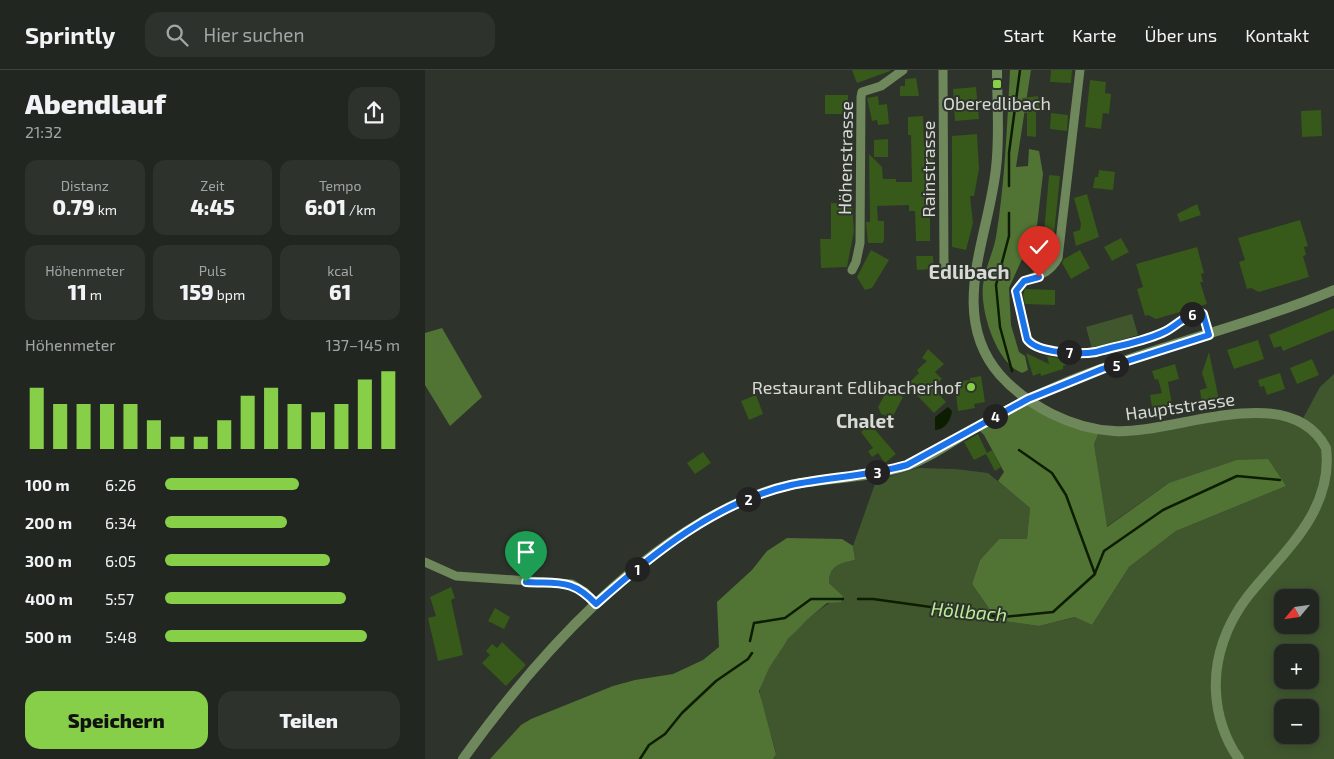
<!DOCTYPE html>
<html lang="de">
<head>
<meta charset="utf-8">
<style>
  body { margin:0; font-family:"Exo 2",sans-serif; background:#2e322d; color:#f1f3f6; height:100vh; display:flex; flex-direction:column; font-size:19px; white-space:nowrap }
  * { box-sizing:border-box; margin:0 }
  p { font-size:16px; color:#a2a5a5 }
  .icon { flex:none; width:28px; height:28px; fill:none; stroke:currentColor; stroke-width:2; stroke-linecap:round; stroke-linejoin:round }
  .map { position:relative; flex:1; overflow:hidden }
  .side { display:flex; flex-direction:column; background:#222620; width:425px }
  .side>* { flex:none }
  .needle { width:32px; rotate:241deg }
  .fabs { position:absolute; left:849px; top:519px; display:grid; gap:10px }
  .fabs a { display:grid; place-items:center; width:45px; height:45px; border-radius:10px; background:#222620; box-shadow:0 2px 12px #0003,0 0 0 1px #3f433e; font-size:25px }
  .pin { position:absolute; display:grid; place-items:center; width:42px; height:42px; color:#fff; margin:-51px -21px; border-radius:50% 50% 50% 0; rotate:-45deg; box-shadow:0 0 5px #0007 }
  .pin .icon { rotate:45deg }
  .km { position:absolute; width:25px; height:25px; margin:-12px; border-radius:50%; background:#222; color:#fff; font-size:14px; line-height:25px; text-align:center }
  .round { display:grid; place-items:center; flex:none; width:52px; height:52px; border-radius:15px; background:#2e322d }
  .headline { display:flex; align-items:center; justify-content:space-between; height:85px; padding:0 25px }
  h1 { font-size:28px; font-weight:800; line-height:38px }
  .stats { display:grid; grid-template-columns:repeat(3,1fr); gap:8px; height:85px; padding:5px 25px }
  .stats div { display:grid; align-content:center; border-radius:12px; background:#2e322d; text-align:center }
  .stats b { font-size:21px; font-weight:800 }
  .stats small { font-size:14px; font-weight:400 }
  .stats p { font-size:14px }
  .chart { height:140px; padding:10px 25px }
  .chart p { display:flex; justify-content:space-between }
  .chart svg { width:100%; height:90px; margin-top:5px; stroke:#88cf49; stroke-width:6 }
  .cta { display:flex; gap:10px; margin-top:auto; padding:10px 25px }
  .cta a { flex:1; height:58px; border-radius:15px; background:#88cf49; color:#111; font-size:20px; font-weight:800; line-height:58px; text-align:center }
  .cta a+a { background:#2e322d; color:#f1f3f6 }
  ul { padding:0 25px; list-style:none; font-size:16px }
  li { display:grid; grid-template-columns:80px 60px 1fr; align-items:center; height:38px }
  li i { height:12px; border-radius:6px; background:#88cf49 }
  header { display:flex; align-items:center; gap:30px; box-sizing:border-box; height:70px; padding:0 25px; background:#222620; border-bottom:1px solid #3f433e }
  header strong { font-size:24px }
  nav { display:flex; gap:28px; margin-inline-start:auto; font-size:18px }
  .search { width:350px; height:45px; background:#2e322d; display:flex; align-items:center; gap:12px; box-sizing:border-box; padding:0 18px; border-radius:15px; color:#a2a5a5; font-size:19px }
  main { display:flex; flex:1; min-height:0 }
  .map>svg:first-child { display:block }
  .green { fill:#40572e; fill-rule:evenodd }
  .forest { fill:#517435 }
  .water { fill:#0d1e00 }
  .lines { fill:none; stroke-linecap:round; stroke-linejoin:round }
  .stream { stroke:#0d1e00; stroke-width:2.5 }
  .building { fill:#375919 }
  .minor { stroke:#6e885b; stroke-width:9 }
  .tertiary { stroke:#6e885b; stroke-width:10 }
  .route-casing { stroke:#fff; stroke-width:10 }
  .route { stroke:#1a73e8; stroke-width:6 }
  .poi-dot { fill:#88cf49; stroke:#2e332b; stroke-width:2 }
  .labels { text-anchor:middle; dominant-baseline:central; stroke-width:4; stroke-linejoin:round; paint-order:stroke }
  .poi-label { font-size:18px; fill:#d7dad5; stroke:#2e332b }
  .street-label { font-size:18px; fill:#d7dad5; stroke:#2e332b }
  .neighbourhood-label { font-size:19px; font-weight:bold; fill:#d7dad5; stroke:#2e332b }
  .water-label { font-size:19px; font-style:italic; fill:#baee94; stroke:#2e332b }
  .quarter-label { font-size:20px; font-weight:bold; fill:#d7dad5; stroke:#2e332b }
</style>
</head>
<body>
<header>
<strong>Sprintly</strong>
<div class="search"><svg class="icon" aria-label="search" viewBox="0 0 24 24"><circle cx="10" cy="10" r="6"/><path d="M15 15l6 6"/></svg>Hier suchen</div>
<nav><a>Start</a><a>Karte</a><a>Über uns</a><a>Kontakt</a></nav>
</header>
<main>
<section class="side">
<div class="headline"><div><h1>Abendlauf</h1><p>21:32</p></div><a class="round"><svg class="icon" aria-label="share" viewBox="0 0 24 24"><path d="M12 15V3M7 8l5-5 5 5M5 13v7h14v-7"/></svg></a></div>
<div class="stats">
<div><p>Distanz</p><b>0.79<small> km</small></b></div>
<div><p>Zeit</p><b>4:45</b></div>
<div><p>Tempo</p><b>6:01<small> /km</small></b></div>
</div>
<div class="stats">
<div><p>Höhenmeter</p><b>11<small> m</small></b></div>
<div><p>Puls</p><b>159<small> bpm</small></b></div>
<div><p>kcal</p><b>61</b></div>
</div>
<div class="chart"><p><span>Höhenmeter</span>137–145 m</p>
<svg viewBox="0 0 160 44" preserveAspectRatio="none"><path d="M5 44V14M15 44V22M25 44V22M35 44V22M45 44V22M55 44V30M65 44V38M75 44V38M85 44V30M95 44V18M105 44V14M115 44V22M125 44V26M135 44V22M145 44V10M155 44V6"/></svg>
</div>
<ul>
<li><b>100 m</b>6:26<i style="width:57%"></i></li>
<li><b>200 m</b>6:34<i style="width:52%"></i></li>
<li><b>300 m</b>6:05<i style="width:70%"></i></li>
<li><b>400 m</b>5:57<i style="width:77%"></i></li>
<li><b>500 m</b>5:48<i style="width:86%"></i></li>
</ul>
<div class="cta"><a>Speichern</a><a>Teilen</a></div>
</section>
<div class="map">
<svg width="909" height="689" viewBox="0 0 909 689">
  <rect width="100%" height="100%" fill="#2e332b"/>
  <g class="green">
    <path d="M707,244L713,265L667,279L661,257Z"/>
    <path d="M909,304V689H348L351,683C349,672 333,628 335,620C341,585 387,539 418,526L404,513C404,496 415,493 430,490L428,476L451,411L493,398L530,399L563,403L605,438L602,469H574L555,490L547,514L572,550L614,556L651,547L667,555L704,497L751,461L861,416L744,413L681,457L669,374L675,360L815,344L876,352L895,317ZM858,528H885V555H858ZM858,582H885V610H858ZM858,638H885V665H858Z"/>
  </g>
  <g class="forest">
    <path d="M585,0H606L591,97L603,96L604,79L614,81L618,104L612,156L584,218L586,255L594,282L600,286L603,300L597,303C571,293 555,241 558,215C560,198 568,183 571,167C580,112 582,56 585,0Z"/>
    <path d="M17,258L57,327L25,356L0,315V263Z"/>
    <path d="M603,329L675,360L669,374L682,457L744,413L812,390L843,389L861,416L751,461L704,497L667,555L650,547L614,556L572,550L547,514L555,490L574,469H602L605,438L573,411L579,402L559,365L551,357Z"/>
    <path d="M362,468L417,469L428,476L430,490C415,493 404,496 404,513L418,526L416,532L402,533L383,549L363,569L344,598L334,621L351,684L348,689H65L96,655L106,649L188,616L210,610L248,604L278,590L294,577L292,532L327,500L342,481Z"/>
  </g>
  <path class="water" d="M523,337L527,341C526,350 520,360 510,360V347Z"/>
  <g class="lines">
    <g class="stream">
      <path d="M584,116V83L595,0"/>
      <path d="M584,143V166L571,215L575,257L587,301"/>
      <path d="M670,503L679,481L738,440L812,406L855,410"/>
      <path d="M433,529H448L578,547L628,542L670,504L641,425L627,403L594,380"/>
      <path d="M325,571L329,553L360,548L386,529H418"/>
      <path d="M215,689L224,675L240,664L257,643L291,611L323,589L327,583"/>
    </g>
  </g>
  <g class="building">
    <path d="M427,0H465V1L432,13Z"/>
    <path d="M626,0H647L646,13L625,12Z"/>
    <path d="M491,8L494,26H475V16H480V9Z"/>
    <path d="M665,10L681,12L680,23L686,24L684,44L678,43L676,59L660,57Z"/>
    <path d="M551,17L554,49L530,51L528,19Z"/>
    <rect x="400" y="25" width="23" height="19"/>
    <path d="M453,26L454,35L462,34L464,54L453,55L452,50L447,51L442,28Z"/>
    <path d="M613,26L615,41L611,42V67L602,66V43H599L597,28Z"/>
    <path d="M896,40L897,66L877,67L876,41Z"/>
    <path d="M626,43L643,45L642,61L625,59Z"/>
    <path d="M498,46L499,76L508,75L509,100H505V171H491L490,141H484V135L452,136L453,151H459V170L458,173H443L441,152H445L444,84L457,97L458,109H471V112H487L486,65H483V47Z"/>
    <path d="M552,64L554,99L549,126H545L548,153L541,180L527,177V66Z"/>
    <path d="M463,69V87H449V70Z"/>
    <path d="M674,100L690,102L688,120L668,118L670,107H673Z"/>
    <path d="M624,105L635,106L629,164L619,163Z"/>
    <path d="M662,124L674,167L651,176L648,162L655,160L656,154L649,128Z"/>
    <path d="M406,133L427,134L429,161L422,197L396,198L395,169H406Z"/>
    <path d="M772,134L776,145L755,152L752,144Z"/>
    <path d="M875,150L883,176L879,177L881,185L878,186L884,207L834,222L826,218L822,219L814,192L820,190L813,168Z"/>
    <path d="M696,168L704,182L687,191L679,177Z"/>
    <path d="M615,176L627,181L618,195L608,189Z"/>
    <path d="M772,177L779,203L776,204L778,212H775L782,234L731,249L723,245L720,246L712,219L718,217L711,194Z"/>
    <path d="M446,180L464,190L447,218L440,220L432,207Z"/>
    <path d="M655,180L665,198L646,209L637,193L639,189Z"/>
    <path d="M491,186H508L509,199L492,200Z"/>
    <path d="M600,219L630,220V235L600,234L598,225Z"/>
    <path d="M909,238V260L858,281L856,276L849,278L844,265Z"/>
    <path d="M833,270L839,289L809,299L802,280Z"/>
    <path d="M503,279L519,294L510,302L517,309L508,318L521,332L509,343L482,315L494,303L492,300L502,291L497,288Z"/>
    <path d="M784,282L794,330L777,334L775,320L782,318L777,303Z"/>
    <path d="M601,283L624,294L622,286L638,289L641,295L638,296V299L616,306L615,303L608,306Z"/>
    <path d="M887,289L894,305L872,314L865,298Z"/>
    <path d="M750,294L754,309L743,312L748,340L728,343L725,325L737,323L733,309L730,310L727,301Z"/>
    <path d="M855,303L860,319L842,325L839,316L835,317L833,310Z"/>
    <path d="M556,306L560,332L549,334L550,338L533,341L530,315L537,313V311L545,310V308Z"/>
    <path d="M469,320L470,326L472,324L478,327L467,348L456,344L453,337L461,322Z"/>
    <path d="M331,325L338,344L324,350L316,331Z"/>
    <path d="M445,354L471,384L460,393L453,383L447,387L443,381L448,378L436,362Z"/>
    <path d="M553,364L562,383L567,380L576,397L570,401L561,384L549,390L539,372Z"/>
    <path d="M278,382L286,393L270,404L262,393Z"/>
    <path d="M26,517L30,528L26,530L38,585L13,591L3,548L11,546L5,527Z"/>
    <path d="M70,538L85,547L79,559L63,551Z"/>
    <path d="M77,572L101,595L81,616L57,593L65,585L61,581L67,574L72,578Z"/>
  </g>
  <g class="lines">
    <g class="minor">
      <path d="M518,0L519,198"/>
      <path d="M655,0L633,188C619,213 600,202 591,221L602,269C612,283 647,284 663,283C679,282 727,268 741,261C753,255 761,245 774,242L778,244L785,265"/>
      <path d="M427,200L431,192L435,173L436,27L437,22L456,16L478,0"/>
      <path d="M0,492L31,506L147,514L160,522L171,534"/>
    </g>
    <g class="tertiary">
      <path d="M572,0C572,32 575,66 571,98C564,167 522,244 575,305C603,336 647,359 689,361C749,365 864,308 901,378C909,442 856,484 823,526C802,553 789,587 791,622C792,645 800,670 814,689"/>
      <path d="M38,689C111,587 219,465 340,422C385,406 435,411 481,396C504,388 526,372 548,359C579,341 610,325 644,311C730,276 822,256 909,220"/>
    </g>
  </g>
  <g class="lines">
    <g class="route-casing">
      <path id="route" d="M101,512C133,514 147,508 171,534C227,484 291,432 366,415C405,407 444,406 482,395L603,329L677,299L784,265L778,244L774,242C760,245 753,255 741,261C720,272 694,275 671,282C654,285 611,283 602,269L591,221L599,211L614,207"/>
    </g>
    <use href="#route" class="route"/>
  </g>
  <g class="poi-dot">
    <rect x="567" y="9" width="10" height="10" rx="2.5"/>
    <circle cx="546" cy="317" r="5"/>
  </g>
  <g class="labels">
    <g class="poi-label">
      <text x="572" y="33">Oberedlibach</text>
      <text x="536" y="317" text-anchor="end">Restaurant Edlibacherhof</text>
    </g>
    <g class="street-label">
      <text transform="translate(420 88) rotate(-89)">Höhenstrasse</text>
      <text transform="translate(503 99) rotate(-90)">Rainstrasse</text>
      <text transform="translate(755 336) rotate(-8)">Hauptstrasse</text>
    </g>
    <g class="neighbourhood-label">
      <text x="440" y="350">Chalet</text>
    </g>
    <g class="water-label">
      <text transform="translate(544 541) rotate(5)">Höllbach</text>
    </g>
    <g class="quarter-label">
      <text x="544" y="201">Edlibach</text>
    </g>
  </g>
</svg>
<div class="fabs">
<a><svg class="needle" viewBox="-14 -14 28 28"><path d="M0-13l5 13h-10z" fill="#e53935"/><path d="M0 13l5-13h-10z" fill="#a2a5a5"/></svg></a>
<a>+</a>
<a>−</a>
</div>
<div class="pin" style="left:101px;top:512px;background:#1e9e55"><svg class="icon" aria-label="arrive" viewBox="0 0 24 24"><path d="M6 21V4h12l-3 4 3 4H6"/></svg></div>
<div class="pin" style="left:614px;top:207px;background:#d93025"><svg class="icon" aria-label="check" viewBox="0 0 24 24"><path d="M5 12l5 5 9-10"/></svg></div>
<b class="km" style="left:212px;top:499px">1</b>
<b class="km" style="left:323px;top:429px">2</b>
<b class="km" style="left:452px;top:402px">3</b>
<b class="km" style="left:570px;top:346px">4</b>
<b class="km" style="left:691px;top:295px">5</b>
<b class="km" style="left:767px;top:244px">6</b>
<b class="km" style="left:644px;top:282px">7</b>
</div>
</main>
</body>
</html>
